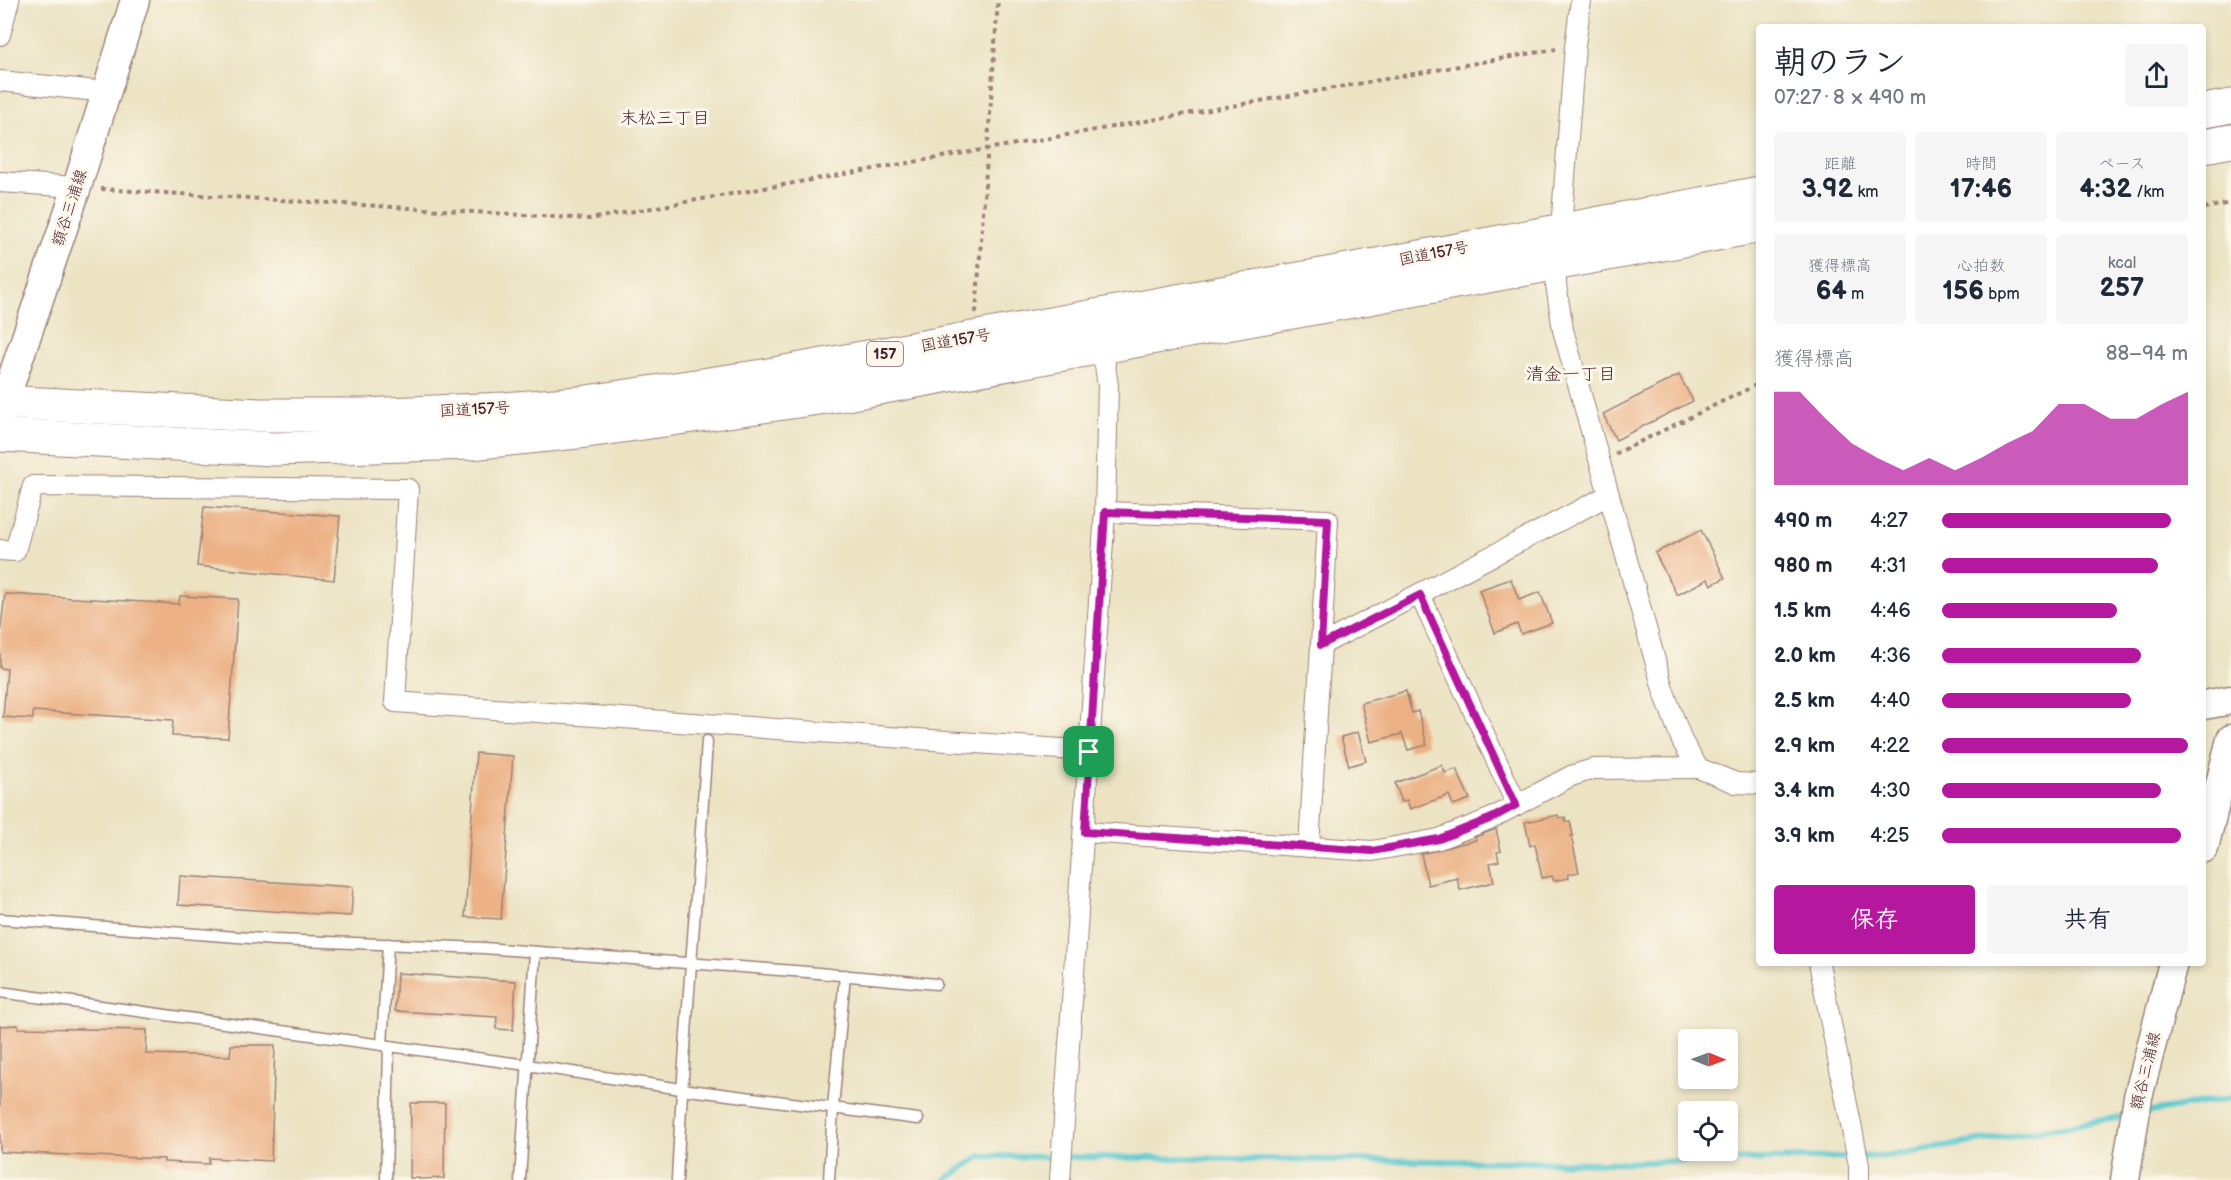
<!DOCTYPE html>
<html lang="ja">
<head>
<meta charset="utf-8">
<style>
  body { margin:0; font-family:"Balsamiq Sans","Klee One",sans-serif; background:#f6f6f7; color:#1f2937; height:100vh; display:flex; flex-direction:column; font-size:22px; white-space:nowrap }
  * { box-sizing:border-box; margin:0 }
  p { font-size:20px; color:#747a83 }
  .icon { flex:none; width:33px; height:33px; fill:none; stroke:currentColor; stroke-width:2; stroke-linecap:round; stroke-linejoin:round }
  .map { position:relative; flex:1; overflow:hidden }
  .details { position:absolute; left:1756px; top:24px; width:450px; height:942px; display:flex; flex-direction:column; background:#fff; border-radius:6px; box-shadow:0 3px 9px #0003 }
  .details>* { flex:none }
  .needle { width:39px; rotate:91deg }
  .buttons { position:absolute; left:1678px; top:1029px; display:grid; gap:12px }
  .buttons a { display:grid; place-items:center; width:60px; height:60px; border-radius:6px; background:#fff; box-shadow:0 3px 9px #0003; font-size:30px }
  .pin { position:absolute; display:grid; place-items:center; width:51px; height:51px; color:#fff; margin:-26px; border-radius:12px; box-shadow:0 3px 9px #0006 }
  .round { display:grid; place-items:center; flex:none; width:63px; height:63px; border-radius:6px; background:#f6f6f7 }
  .overview { display:flex; align-items:center; justify-content:space-between; height:102px; padding:0 18px }
  h1 { font-size:33px; font-weight:800; line-height:45px }
  .figures { display:grid; grid-template-columns:repeat(3,1fr); gap:9px; height:102px; padding:6px 18px }
  .figures div { display:grid; align-content:center; border-radius:6px; background:#f6f6f7; text-align:center }
  .figures b { font-size:26px; font-weight:800 }
  .figures small { font-size:16px; font-weight:400 }
  .figures p { font-size:16px }
  .chart { height:168px; padding:12px 18px }
  .chart p { display:flex; justify-content:space-between }
  .chart svg { width:100%; height:108px; margin-top:6px; fill:#b5179e; opacity:.7 }
  .cta { display:flex; gap:12px; margin-top:auto; padding:12px 18px }
  .cta a { flex:1; height:69px; border-radius:6px; background:#b5179e; color:#fff; font-size:24px; font-weight:800; line-height:69px; text-align:center }
  .cta a+a { background:#f6f6f7; color:#1f2937 }
  ul { padding:0 18px; list-style:none; font-size:20px }
  li { display:grid; grid-template-columns:96px 72px 1fr; align-items:center; height:45px }
  li i { height:15px; border-radius:8px; background:#b5179e }
  .map>svg:first-child { display:block }
  .lines { fill:none; stroke-linecap:round; stroke-linejoin:round }
  .stream { stroke:#5ac7ce; stroke-width:6 }
  .building { fill:#ecb184 }
  .lane-casing { stroke:#9b8177; stroke-width:13 }
  .street-casing { stroke:#9b8177; stroke-width:22 }
  .secondary-casing { stroke:#9b8177; stroke-width:31 }
  .highway-casing { stroke:#9b8177; stroke-width:35 }
  .path { stroke:#9b8177; stroke-width:4; stroke-dasharray:4.5 4.5; stroke-linecap:butt }
  .lane { stroke:#fff; stroke-width:10 }
  .street { stroke:#fff; stroke-width:20 }
  .secondary { stroke:#fff; stroke-width:28 }
  .highway { stroke:#fff; stroke-width:33 }
  .route-casing { stroke:#fff; stroke-width:12 }
  .route { stroke:#b5179e; stroke-width:8 }
  .labels { text-anchor:middle; dominant-baseline:central; stroke-width:6; stroke-linejoin:round; paint-order:stroke }
  .shield { fill:#fbf7ec; stroke:#7f6065; stroke-width:1.5 }
  .shield-label { font-size:15px; font-weight:bold; fill:#4a1f2b }
  .street-label { font-size:16px; fill:#4a1f2b; stroke:#fbf7ec }
  .neighbourhood-label { font-size:18px; fill:#4a1f2b; stroke:#fbf7ec }
</style>
</head>
<body>
<div class="map">
<svg width="2231" height="1180" viewBox="0 0 2231 1180">
  <rect width="100%" height="100%" fill="#fbf7ec"/>
  <filter id="ink" filterUnits="userSpaceOnUse"><feTurbulence type="fractalNoise" baseFrequency=".0167" numOctaves="2"/><feDisplacementMap in="SourceGraphic" scale="12" xChannelSelector="R" yChannelSelector="G"/><feConvolveMatrix kernelMatrix="1 2 1 2 8 2 1 2 1" color-interpolation-filters="sRGB"/></filter>
  <filter id="wash" filterUnits="userSpaceOnUse"><feTurbulence type="fractalNoise" baseFrequency=".008" numOctaves="4" result="noise"/><feDisplacementMap in="SourceGraphic" scale="24" xChannelSelector="R" yChannelSelector="G"/><feGaussianBlur stdDeviation="1.35" result="paint"/><feColorMatrix in="noise" values="0 0 0 0 0 0 0 0 0 0 0 0 0 0 0 0 0 1.4 0 .05"/><feComposite in="paint" operator="in"/></filter>
  <g filter="url(#wash)">
    <rect width="100%" height="100%" fill="#ece3c3"/>
    <g class="lines">
      <g class="stream">
        <path d="M2144,1113L2231,1098"/>
        <path d="M945,1180L981,1156L1608,1163L1889,1156L2128,1116"/>
      </g>
    </g>
    <g id="blocks">
      <g class="building">
        <path d="M1679,375L1693,401L1616,440L1603,414Z"/>
        <path d="M204,507L340,516L334,580L197,566Z"/>
        <path d="M1701,530L1725,578L1711,585L1708,579L1677,595L1655,553Z"/>
        <path d="M1511,579L1519,600L1540,592L1552,623L1521,634L1517,624L1495,633L1479,590Z"/>
        <path d="M5,594L179,604L180,596L238,599L228,738L172,736L173,720L33,711V719L3,717L7,669L0,668V635Z"/>
        <path d="M1406,691L1412,713L1418,711L1427,745L1408,750L1402,734L1371,742L1361,703Z"/>
        <path d="M1358,732L1366,761L1349,766L1341,737Z"/>
        <path d="M476,753L513,756L501,919L465,917Z"/>
        <path d="M1442,765L1445,773L1456,769L1470,799L1453,805L1449,795L1410,809L1407,800L1402,802L1395,783Z"/>
        <path d="M1558,815L1559,818L1565,817L1566,822L1570,821L1573,836H1571L1579,872L1568,874L1569,878L1554,881L1552,876L1542,878L1535,844L1530,846L1525,822Z"/>
        <path d="M1496,829L1501,851L1497,852L1499,861L1490,863L1494,882L1460,890L1457,878L1428,885L1421,854L1476,840L1475,837Z"/>
        <path d="M180,876L353,887L351,916L178,905Z"/>
        <path d="M397,973L516,981L513,1030L496,1029L497,1017L395,1011Z"/>
        <path d="M18,1025V1028L147,1030L146,1054L230,1056L231,1045H275L271,1161L209,1158V1164L164,1162V1159L0,1152V1026Z"/>
        <path d="M411,1103H445L444,1178L419,1179V1178H410Z"/>
      </g>
    </g>
  </g>
  <g filter="url(#ink)">
    <use href="#blocks" fill-opacity="0" stroke="#9b8177" stroke-width="1.5"/>
    <g class="lines">
      <g class="lane-casing">
        <g id="lane">
          <path d="M0,919L275,940L484,948L807,972L936,984"/>
          <path d="M0,992L527,1065L681,1089L918,1119"/>
          <path d="M382,1045L388,944"/>
          <path d="M386,1180L389,1046"/>
          <path d="M520,1180L535,952"/>
          <path d="M677,1180C684,1034 698,887 707,741"/>
          <path d="M829,1180L833,1108L845,975"/>
        </g>
      </g>
      <g class="street-casing">
        <g id="street">
          <path d="M1581,0L1575,46L1561,229L1556,263V285L1563,330L1663,689L1682,741L1698,768L1736,783L1760,784"/>
          <path d="M0,35L9,0"/>
          <path d="M0,81L107,92"/>
          <path d="M0,182L77,187"/>
          <path d="M1105,512L1328,520L1321,645L1609,495"/>
          <path d="M0,550L15,551L33,486L408,489L395,702L1089,751"/>
          <path d="M1420,595L1517,805"/>
          <path d="M1085,832L1372,851L1439,839L1492,818L1571,776L1593,769L1698,768"/>
          <path d="M1309,847L1321,645"/>
          <path d="M1819,963L1859,1165V1180"/>
          <path d="M1060,1180L1105,512L1108,386L1102,345"/>
        </g>
      </g>
      <g class="secondary-casing">
        <g id="secondary">
          <path d="M0,414L77,187L135,0"/>
          <path d="M2204,705L2231,700"/>
          <path d="M2204,848L2231,739"/>
          <path d="M2125,1180L2138,1097L2173,963"/>
        </g>
      </g>
      <g class="highway-casing">
        <g id="highway">
          <path d="M2204,111L2231,106"/>
          <path d="M2204,146L2231,141"/>
          <path d="M0,402L261,415H364L504,409L580,403L763,376L1415,258L1760,193"/>
          <path d="M0,435L274,449L471,443L587,431L846,394L1760,226"/>
        </g>
      </g>
      <g class="path">
        <path d="M101,189L589,219L1556,49"/>
        <path d="M2204,208L2231,203"/>
        <path d="M976,313L998,0"/>
        <path d="M1615,454L1760,383"/>
      </g>
      <use href="#lane" class="lane"/>
      <use href="#street" class="street"/>
      <use href="#secondary" class="secondary"/>
      <use href="#highway" class="highway"/>
    </g>
  </g>
  <g class="lines" filter="url(#ink)">
    <g class="route-casing">
      <path id="route" d="M1105,512L1328,520L1321,645L1420,595L1516,805L1492,818L1439,839L1372,851L1085,832Z"/>
    </g>
    <use href="#route" class="route"/>
  </g>
  <g class="labels">
    <rect class="shield" x="867" y="342" width="36" height="24" rx="4.5"/>
    <g class="shield-label">
      <text x="885" y="354">157</text>
    </g>
    <g class="street-label">
      <text transform="translate(70 208) rotate(-72)">額谷三浦線</text>
      <text transform="translate(1434 254) rotate(-11)">国道157号</text>
      <text transform="translate(956 341) rotate(-10)">国道157号</text>
      <text transform="translate(475 410) rotate(-3)">国道157号</text>
      <text transform="translate(2146 1071) rotate(-76)">額谷三浦線</text>
    </g>
    <g class="neighbourhood-label">
      <text x="665" y="118">末松三丁目</text>
      <text x="1571" y="374">清金一丁目</text>
    </g>
  </g>
</svg>
<div class="buttons">
<a><svg class="needle" viewBox="-14 -14 28 28"><path d="M0-13l5 13h-10z" fill="#e53935"/><path d="M0 13l5-13h-10z" fill="#747a83"/></svg></a>
<a><svg class="icon" aria-label="locate" viewBox="0 0 24 24"><circle cx="12" cy="12" r="6"/><path d="M12 2v4M12 18v4M2 12h4M18 12h4"/></svg></a>
</div>
<div class="pin" style="left:1089px;top:752px;background:#1e9e55"><svg class="icon" aria-label="arrive" viewBox="0 0 24 24"><path d="M6 21V4h12l-3 4 3 4H6"/></svg></div>
<section class="details">
<div class="overview"><div><h1>朝のラン</h1><p>07:27 · 8 × 490 m</p></div><a class="round"><svg class="icon" aria-label="share" viewBox="0 0 24 24"><path d="M12 15V3M7 8l5-5 5 5M5 13v7h14v-7"/></svg></a></div>
<div class="figures">
<div><p>距離</p><b>3.92<small> km</small></b></div>
<div><p>時間</p><b>17:46</b></div>
<div><p>ペース</p><b>4:32<small> /km</small></b></div>
</div>
<div class="figures">
<div><p>獲得標高</p><b>64<small> m</small></b></div>
<div><p>心拍数</p><b>156<small> bpm</small></b></div>
<div><p>kcal</p><b>257</b></div>
</div>
<div class="chart"><p><span>獲得標高</span>88–94 m</p>
<svg viewBox="0 0 160 44" preserveAspectRatio="none"><path d="M0 44V6L10 6L20 17L30 27L40 33L50 38L60 33L70 38L80 33L90 27L100 22L110 11L120 11L130 17L140 17L150 11L160 6V44z"/></svg>
</div>
<ul>
<li><b>490 m</b>4:27<i style="width:93%"></i></li>
<li><b>980 m</b>4:31<i style="width:88%"></i></li>
<li><b>1.5 km</b>4:46<i style="width:71%"></i></li>
<li><b>2.0 km</b>4:36<i style="width:81%"></i></li>
<li><b>2.5 km</b>4:40<i style="width:77%"></i></li>
<li><b>2.9 km</b>4:22<i style="width:100%"></i></li>
<li><b>3.4 km</b>4:30<i style="width:89%"></i></li>
<li><b>3.9 km</b>4:25<i style="width:97%"></i></li>
</ul>
<div class="cta"><a>保存</a><a>共有</a></div>
</section>
</div>
</body>
</html>
